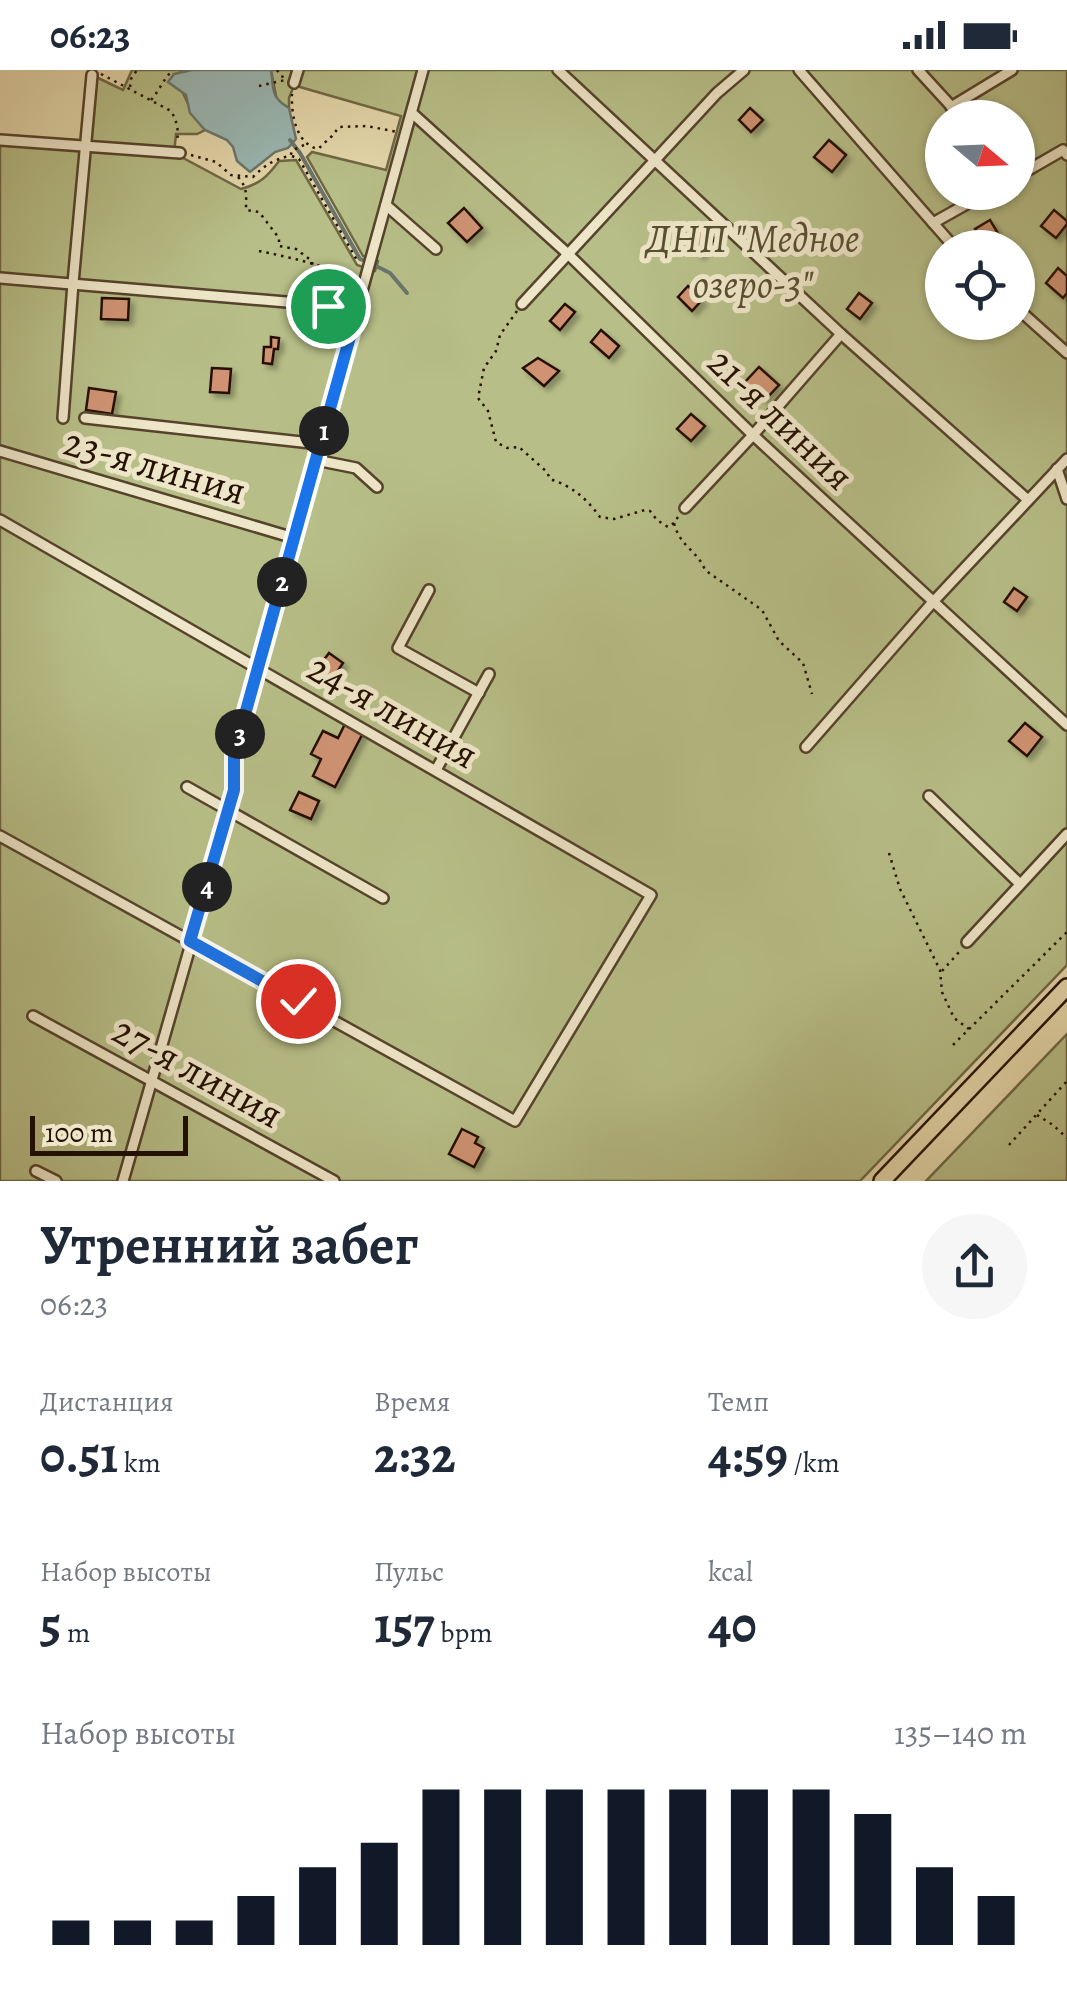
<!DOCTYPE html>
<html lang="ru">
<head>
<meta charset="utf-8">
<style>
  body { margin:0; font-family:Alegreya,serif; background:#f6f6f7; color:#1f2937; height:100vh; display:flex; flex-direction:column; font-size:38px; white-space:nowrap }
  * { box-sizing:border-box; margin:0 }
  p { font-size:32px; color:#747a83 }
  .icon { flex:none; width:55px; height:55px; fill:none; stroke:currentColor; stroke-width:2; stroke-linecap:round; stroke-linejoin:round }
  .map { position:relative; height:1111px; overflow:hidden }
  .details { display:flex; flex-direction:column; background:#fff; flex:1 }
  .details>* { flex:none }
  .needle { width:65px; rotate:109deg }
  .buttons { position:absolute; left:925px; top:30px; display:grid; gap:20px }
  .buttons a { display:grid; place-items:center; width:110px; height:110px; border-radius:50%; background:#fff; box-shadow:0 2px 8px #0004; font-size:50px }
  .scale { position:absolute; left:30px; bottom:25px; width:158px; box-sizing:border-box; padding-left:10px; border:5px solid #251101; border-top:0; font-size:28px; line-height:35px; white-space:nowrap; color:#251101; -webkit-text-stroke:8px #eee6c8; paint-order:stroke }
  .pin { position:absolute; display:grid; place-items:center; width:85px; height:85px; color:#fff; margin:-42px; border:5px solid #fff; border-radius:50%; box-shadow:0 2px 10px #0007 }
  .km { position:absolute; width:50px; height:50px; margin:-25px; border-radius:50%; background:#222; color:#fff; font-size:28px; line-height:50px; text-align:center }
  .round { display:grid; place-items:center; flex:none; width:105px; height:105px; border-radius:52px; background:#f6f6f7 }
  .head { display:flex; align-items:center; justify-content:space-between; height:170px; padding:0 40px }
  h1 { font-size:55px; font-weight:700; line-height:75px }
  .figures { display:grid; grid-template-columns:repeat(3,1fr); gap:15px; height:170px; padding:10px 40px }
  .figures div { display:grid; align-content:center }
  .figures b { font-size:50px; font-weight:700 }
  .figures small { font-size:28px; font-weight:400 }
  .figures p { font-size:28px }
  .chart { height:280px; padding:20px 40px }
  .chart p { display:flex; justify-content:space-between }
  .chart svg { width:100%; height:180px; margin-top:10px; stroke:#111827; stroke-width:6 }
  .status { display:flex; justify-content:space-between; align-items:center; height:70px; padding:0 50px; background:#fff; direction:ltr }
  .status svg { height:28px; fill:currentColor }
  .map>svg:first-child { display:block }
  .green { fill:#b7be87; stroke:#6e6844; stroke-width:2.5; fill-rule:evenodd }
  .water { fill:#9ab8b4; stroke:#6b756c; stroke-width:2.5 }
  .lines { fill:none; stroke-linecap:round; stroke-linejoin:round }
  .stream { stroke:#6b756c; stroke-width:4 }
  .building { fill:#cf9373; stroke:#251101; stroke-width:2.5; filter:url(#shadow) }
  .street-casing { stroke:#55432c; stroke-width:14 }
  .primary-casing { stroke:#251101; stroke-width:20 }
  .path { stroke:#251101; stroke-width:2.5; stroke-dasharray:2.5 5; stroke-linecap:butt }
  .street { stroke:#eee6c8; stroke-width:9 }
  .primary { stroke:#e5d8ab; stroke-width:15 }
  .route-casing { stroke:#fff; stroke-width:20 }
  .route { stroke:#1a73e8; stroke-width:12 }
  .labels { text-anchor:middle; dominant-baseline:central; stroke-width:10; stroke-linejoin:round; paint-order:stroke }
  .park-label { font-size:40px; font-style:italic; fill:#584e30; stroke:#eee6c8 }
  .street-label { font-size:40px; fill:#251101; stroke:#eee6c8 }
</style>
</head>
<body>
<div class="status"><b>06:23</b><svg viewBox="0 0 49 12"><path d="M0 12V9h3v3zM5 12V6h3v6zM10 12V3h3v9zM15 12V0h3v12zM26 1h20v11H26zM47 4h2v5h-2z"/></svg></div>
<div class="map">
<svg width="1067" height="1111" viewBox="0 0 1067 1111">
  <defs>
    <filter id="shadow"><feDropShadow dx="4.5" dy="4.5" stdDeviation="2.5" flood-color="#0004"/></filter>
  </defs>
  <rect width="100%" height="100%" fill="#e5d8ab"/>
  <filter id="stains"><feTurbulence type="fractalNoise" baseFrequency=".002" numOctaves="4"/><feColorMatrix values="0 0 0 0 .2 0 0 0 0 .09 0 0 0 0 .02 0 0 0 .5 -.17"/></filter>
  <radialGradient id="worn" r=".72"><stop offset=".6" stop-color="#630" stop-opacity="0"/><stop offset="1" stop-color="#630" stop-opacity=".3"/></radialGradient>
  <g class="green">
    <path d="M132,0H192L174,4C185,25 189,42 205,60L197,64H176L174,83L241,119C260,114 268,106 279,91L296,90L357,195L375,201L378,191L363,186L307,87L312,82L386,100L401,46L300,17L295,13L289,28V38L277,31L271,0H1067V895L860,1111H0V70L85,76L92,5L123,20ZM942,48H1018V122H942ZM942,178H1018V252H942Z"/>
    <path d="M1067,964V1111H926Z"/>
  </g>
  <path class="water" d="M192,0H271C274,19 270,27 289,38L296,69L288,78L275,82L250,102L237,91L233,77L227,70L205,60L190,43L186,25L168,12L174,4Z"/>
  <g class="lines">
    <g class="stream">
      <path d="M290,70L300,83L360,189L366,191"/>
      <path d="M374,195L390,203L407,223"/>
    </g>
  </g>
  <g class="building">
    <path d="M750,38L763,50L751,62L739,50Z"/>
    <path d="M829,70L846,85L832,102L814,87Z"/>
    <path d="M464,138L482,158L467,172L448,153Z"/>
    <path d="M1054,140L1067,151V154L1056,168L1041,156Z"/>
    <path d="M990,150L1002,170L986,178L975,159Z"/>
    <path d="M699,154L715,169L700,185L684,171Z"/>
    <path d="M1058,198L1067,206V223L1063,228L1046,213Z"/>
    <path d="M688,216L702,230L692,241L678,227Z"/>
    <path d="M859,223L872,233L860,249L847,239Z"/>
    <path d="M102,228L129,229L128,250L101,249Z"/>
    <path d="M565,234L575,242L560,260L550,251Z"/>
    <path d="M601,260L619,276L609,288L591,272Z"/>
    <path d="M271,267L279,268L278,279H274L272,294L263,293L264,277H271Z"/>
    <path d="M538,288L559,301L544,316L523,298Z"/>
    <path d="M759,297L779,315L765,330L745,312Z"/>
    <path d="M212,298L231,299L229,323L210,322Z"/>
    <path d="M89,318L116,322L112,344L86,340Z"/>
    <path d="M691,344L705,356L691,371L677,359Z"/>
    <path d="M1014,518L1027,527L1017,541L1004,532Z"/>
    <path d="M329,583L343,593L331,611L316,600Z"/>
    <path d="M1025,653L1042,667L1027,686L1009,671Z"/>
    <path d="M345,654L363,663L335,717L313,706L321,689L311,684L323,661L338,668Z"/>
    <path d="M299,722L319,731L311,749L290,740Z"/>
    <path d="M462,1059L478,1067L475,1073L484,1078L474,1097L449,1084Z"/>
  </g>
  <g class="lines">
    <g class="street-casing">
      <g id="street">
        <path d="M558,0L841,264L1028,430"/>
        <path d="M799,0L955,178"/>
        <path d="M918,0L962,48"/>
        <path d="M294,13L298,0"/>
        <path d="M951,37L1012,0"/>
        <path d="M412,43L568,184L753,365L1067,655"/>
        <path d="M0,70L180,83"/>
        <path d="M1018,106L1063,80L1067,85"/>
        <path d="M386,135L436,179"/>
        <path d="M933,153L988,122"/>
        <path d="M0,208L357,238"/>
        <path d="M522,234L717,23L744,0"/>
        <path d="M1018,239L1067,283"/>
        <path d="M63,348L73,213L92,5"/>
        <path d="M85,348L320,374"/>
        <path d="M0,381L294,468"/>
        <path d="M316,390L356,398L377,417"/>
        <path d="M1057,399L1067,429"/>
        <path d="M685,438L753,365L841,264"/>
        <path d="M0,450L651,825L515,1051L0,766"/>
        <path d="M429,520L398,578L479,623"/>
        <path d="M806,677L932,533L1067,389"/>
        <path d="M436,700L489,604"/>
        <path d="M187,717L383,828"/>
        <path d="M929,726L1019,813"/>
        <path d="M967,872L1067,764"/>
        <path d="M33,946L334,1111"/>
        <path d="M36,1101L56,1111"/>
        <path d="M123,1111L235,720L234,684L423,0"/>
      </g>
    </g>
    <g class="primary-casing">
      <path id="primary" d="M882,1111L1067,917"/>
    </g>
    <g class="path">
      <path d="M277,0L281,6L286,8"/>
      <path d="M101,4L171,41C177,51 179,60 177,72"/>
      <path d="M259,16L285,10"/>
      <path d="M130,17L131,9L137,0"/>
      <path d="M292,24C291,44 296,74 318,79L332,66L339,57L367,56L397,62"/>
      <path d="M151,30C160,20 163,9 173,0"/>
      <path d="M191,85L216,92L231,105L253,107C264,96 274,89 290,86L293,80L304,75"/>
      <path d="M292,86L299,89L358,192"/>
      <path d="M238,107C248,118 246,126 246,140L259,142L279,168V176L296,179L312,191L314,207L322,224"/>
      <path d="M259,181C293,188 326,195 357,212"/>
      <path d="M517,241L500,265L496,281L484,298L478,328L488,341L496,372L507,378L519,377L547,402L550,409C573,417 585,427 600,447L614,449L645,440L650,441L657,450L668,457L674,453"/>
      <path d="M678,447L674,453C680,477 698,481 705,500L762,540L779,571L803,593L812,624"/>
      <path d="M889,783L900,819L940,900L942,922L954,948L969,959"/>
      <path d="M942,901L960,881"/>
      <path d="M953,975L1067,862"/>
      <path d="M1037,1045L1053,1055L1067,1068"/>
      <path d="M1009,1075L1067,1011"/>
    </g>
    <use href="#street" class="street"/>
    <use href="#primary" class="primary"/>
  </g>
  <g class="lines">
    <g class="route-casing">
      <path id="route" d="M298,931L190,871L234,720V684L358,238L328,236"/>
    </g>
    <use href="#route" class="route"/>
  </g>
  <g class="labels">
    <g class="park-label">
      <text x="753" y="168">ДНП "Медное<tspan x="753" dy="46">озеро-3"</tspan></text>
    </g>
    <g class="street-label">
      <text transform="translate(781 349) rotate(44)">21-я линия</text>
      <text transform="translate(155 396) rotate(16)">23-я линия</text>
      <text transform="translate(393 641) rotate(30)">24-я линия</text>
      <text transform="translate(198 1002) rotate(29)">27-я линия</text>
    </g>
  </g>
  <rect width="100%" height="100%" filter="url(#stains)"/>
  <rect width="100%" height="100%" fill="url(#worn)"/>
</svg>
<div class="buttons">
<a><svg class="needle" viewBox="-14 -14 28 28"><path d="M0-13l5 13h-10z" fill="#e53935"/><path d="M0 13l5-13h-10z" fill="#747a83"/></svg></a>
<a><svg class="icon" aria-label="locate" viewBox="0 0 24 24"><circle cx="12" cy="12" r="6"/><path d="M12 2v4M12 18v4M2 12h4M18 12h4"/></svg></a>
</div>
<div class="scale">100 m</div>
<div class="pin" style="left:328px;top:236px;background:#1e9e55"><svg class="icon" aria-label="arrive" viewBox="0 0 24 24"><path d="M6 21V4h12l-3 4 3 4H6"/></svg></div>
<div class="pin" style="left:298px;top:931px;background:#d93025"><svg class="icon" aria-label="check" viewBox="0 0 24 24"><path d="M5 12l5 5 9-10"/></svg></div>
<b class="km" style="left:324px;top:361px">1</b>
<b class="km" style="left:282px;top:512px">2</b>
<b class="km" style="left:240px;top:664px">3</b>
<b class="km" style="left:207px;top:817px">4</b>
</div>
<section class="details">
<div class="head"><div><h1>Утренний забег</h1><p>06:23</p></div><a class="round"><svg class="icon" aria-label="share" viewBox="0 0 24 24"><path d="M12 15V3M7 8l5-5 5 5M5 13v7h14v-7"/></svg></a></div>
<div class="figures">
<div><p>Дистанция</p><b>0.51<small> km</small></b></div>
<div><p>Время</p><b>2:32</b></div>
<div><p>Темп</p><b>4:59<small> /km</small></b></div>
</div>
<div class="figures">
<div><p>Набор высоты</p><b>5<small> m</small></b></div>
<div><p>Пульс</p><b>157<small> bpm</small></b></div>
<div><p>kcal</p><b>40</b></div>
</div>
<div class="chart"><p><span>Набор высоты</span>135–140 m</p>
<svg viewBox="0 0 160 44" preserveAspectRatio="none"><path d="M5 44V38M15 44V38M25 44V38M35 44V32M45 44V25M55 44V19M65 44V6M75 44V6M85 44V6M95 44V6M105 44V6M115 44V6M125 44V6M135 44V12M145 44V25M155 44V32"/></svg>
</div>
</section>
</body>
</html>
